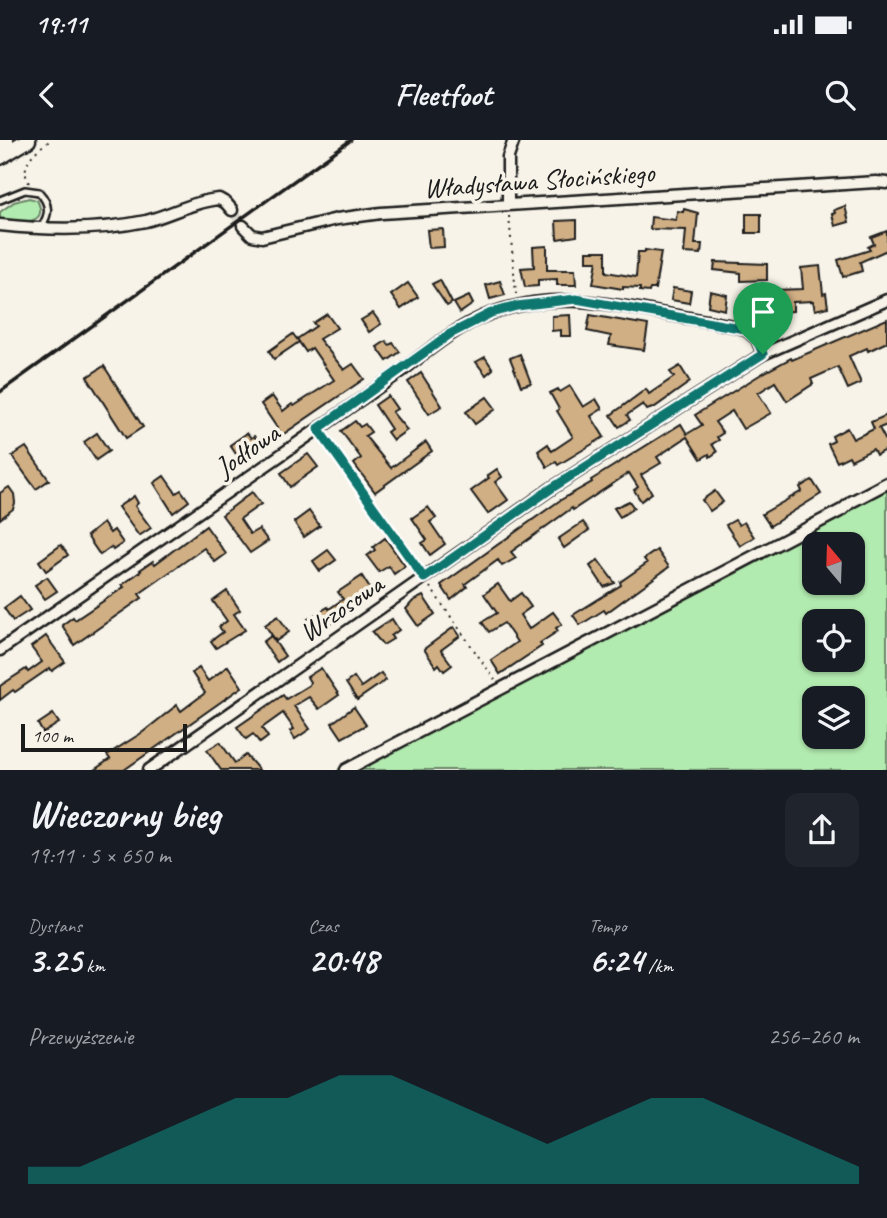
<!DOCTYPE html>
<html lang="pl">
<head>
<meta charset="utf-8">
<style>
  body { margin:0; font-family:Caveat,sans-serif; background:#20242c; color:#f1f3f6; height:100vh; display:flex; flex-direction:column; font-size:26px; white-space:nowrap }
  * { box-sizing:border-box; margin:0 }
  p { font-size:23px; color:#9ea1a6 }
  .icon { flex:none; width:38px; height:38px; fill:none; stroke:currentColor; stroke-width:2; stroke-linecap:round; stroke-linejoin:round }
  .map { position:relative; height:630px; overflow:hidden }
  .side { display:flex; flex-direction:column; background:#171b24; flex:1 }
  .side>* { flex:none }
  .needle { width:46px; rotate:341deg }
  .buttons { position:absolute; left:802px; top:392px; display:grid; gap:14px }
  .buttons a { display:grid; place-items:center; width:63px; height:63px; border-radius:14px; background:#171b24; box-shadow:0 2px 5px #0004; font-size:35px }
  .scale { position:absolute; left:21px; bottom:18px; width:166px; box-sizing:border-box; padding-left:7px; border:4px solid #1c1c1c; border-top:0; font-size:19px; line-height:24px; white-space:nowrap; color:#1c1c1c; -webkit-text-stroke:5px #f7f3e8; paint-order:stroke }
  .pin { position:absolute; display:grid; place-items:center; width:60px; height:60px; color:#fff; margin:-72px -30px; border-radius:50% 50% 50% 0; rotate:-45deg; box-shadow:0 0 7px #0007 }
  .pin .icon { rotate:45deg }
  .round { display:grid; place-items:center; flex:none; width:74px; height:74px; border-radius:14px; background:#20242c }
  .summary { display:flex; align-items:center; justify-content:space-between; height:119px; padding:0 28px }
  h1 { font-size:38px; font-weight:700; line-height:52px }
  .stats { display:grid; grid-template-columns:repeat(3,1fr); gap:10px; height:119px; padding:7px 28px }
  .stats div { display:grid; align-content:center }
  .stats b { font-size:35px; font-weight:700 }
  .stats small { font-size:19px; font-weight:400 }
  .stats p { font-size:19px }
  .chart { height:196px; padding:14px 28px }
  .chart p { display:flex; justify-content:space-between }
  .chart svg { width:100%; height:126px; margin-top:7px; fill:#0f766e; opacity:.7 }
  .status { display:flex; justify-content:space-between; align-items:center; height:49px; padding:0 35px; background:#171b24; direction:ltr }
  .status svg { height:19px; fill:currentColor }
  header { display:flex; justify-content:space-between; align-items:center; height:91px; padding:0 28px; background:#171b24; font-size:32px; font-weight:700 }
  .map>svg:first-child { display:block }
  .green { fill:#b2ebaf; stroke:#678466; stroke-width:2; fill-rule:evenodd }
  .building { fill:#d1af84; stroke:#1c1c1c; stroke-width:2 }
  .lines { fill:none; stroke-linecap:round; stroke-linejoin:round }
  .minor-tunnel { stroke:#d6d3c9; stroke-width:10; stroke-dasharray:10 5; stroke-linecap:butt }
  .service-casing { stroke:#1c1c1c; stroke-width:10 }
  .minor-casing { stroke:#1c1c1c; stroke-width:15 }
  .secondary-casing { stroke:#1c1c1c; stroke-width:19 }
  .path { stroke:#1c1c1c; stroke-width:2; stroke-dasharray:2 5; stroke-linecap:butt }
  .service { stroke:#f7f3e8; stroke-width:5 }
  .minor { stroke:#f7f3e8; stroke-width:10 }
  .secondary { stroke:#f7f3e8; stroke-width:14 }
  .rail { stroke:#1c1c1c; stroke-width:3.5 }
  .route-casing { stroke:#fff; stroke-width:14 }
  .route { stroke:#0f766e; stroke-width:9 }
  .labels { text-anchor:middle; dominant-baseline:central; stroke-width:7; stroke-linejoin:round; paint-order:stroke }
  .street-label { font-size:28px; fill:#1c1c1c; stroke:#f7f3e8 }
</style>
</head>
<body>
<div class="status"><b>19:11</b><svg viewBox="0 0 49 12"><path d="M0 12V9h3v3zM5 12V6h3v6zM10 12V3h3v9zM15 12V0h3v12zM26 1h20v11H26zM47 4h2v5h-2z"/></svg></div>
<header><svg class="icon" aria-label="back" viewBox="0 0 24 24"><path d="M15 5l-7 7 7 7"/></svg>Fleetfoot<svg class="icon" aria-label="search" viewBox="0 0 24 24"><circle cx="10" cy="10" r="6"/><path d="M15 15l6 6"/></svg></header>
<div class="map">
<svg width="887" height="630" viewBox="0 0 887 630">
  <rect width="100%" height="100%" fill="#f7f3e8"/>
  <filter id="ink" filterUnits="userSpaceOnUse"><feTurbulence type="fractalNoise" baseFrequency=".0143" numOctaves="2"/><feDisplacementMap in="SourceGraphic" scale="14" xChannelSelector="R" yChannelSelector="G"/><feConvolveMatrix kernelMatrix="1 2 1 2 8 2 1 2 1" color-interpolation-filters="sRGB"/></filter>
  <g filter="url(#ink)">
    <g class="green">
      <path d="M29,58L37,60C51,87 16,82 0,81V72L14,62Z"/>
      <path d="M887,348V630H338ZM814,404H852V443H814ZM814,481H852V520H814ZM814,558H852V597H814Z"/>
    </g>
    <g class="building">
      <path d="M845,66L849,82L835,86L832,74L835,73L834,70Z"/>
      <path d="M684,69L698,73L695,104H702L701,114L684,113L686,90L650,89L651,77L676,80L677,71L683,72Z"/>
      <rect x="746" y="74" width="15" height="19"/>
      <path d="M577,80V96L557,99L556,81Z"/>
      <path d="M443,89L444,107L429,108L427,90Z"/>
      <path d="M887,91V110L860,122L862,131L843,137L838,120L870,110L868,107L874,104L871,97Z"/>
      <path d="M547,106V130H575L576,145H557V139L538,140V146L525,147L521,128L534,127L533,107Z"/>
      <path d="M645,110L661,112L655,149H650L649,152L640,151V148L623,147V149L593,144L597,121H587V111H606V132L636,137L638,112H645Z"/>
      <path d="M715,122L767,124V140L741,141V133L714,130Z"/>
      <path d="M820,126L823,154L826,153L828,167L815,170L813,161L793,162V171L777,172L775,150L803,149L801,128Z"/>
      <path d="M440,140L452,163L447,166L432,144Z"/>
      <path d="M500,141L505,155L490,159L486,145Z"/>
      <path d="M408,143L418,157L401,169L391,155Z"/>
      <path d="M673,148L691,151L689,163L671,160Z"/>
      <path d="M710,151L727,155L725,170L708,166Z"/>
      <path d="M469,156L473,164L460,173L454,163Z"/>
      <path d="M373,173L381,184L369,192L361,180Z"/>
      <path d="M327,174L337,188L319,199L344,230L353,224L364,239L282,295L261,264L272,256L283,271L292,264L294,266L334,240L312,208L306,212L297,199L316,186L313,183Z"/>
      <path d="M570,175L571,196H561V190L552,191V176Z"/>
      <path d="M590,175L648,185L644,210L609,205L611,196L587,191Z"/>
      <path d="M887,179V202L868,211L867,208L849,216L861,243L848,249L838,227L811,239L813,244L787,261L775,242L758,253L771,273L743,289L732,271L715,282L723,293L717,297L719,300L712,304L717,312L710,317L709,314L701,319L687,297L657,317L661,323L641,335L652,353L641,361L634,350L638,347L629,333L573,370L572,368L511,412L516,418L502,426L498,420L465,444L467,447L451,460L441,445L559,361L592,342L591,340L681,284L687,294L702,285L695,275L763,233L791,218L792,220Z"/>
      <path d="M293,194L299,202L274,219L269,211Z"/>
      <path d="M386,201L389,205L393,203L400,212L387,221L377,207Z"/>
      <path d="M520,214L531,243L521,246L510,218Z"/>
      <path d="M485,217L493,229L486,235L476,222Z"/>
      <path d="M104,226L143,287L126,298L87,237Z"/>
      <path d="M680,226L690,242L655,267L647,270L643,264L627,275L630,280L619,287L611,275L646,249L649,254L674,237L670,232Z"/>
      <path d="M421,233L442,266L429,274L408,242Z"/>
      <path d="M570,246L583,267L596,259L602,269L591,276L604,297L558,325L556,322L547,327L538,311L548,304L552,311L573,297L557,271L559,269L550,253L558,249L560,252Z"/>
      <path d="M388,256L397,269L392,272L407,290L393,300L387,292L391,289L375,265Z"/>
      <path d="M487,257L496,269L475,284L466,272Z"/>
      <path d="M887,275V285L879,288L887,303V309L876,315L873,309L851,320L849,316L837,322L828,304L834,301L832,296L847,288L853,299L874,289L871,282Z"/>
      <path d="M355,281L360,287L365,284L371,292L365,296L391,328L426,302L432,311L375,352L354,324L361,318L341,291Z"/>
      <path d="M97,293L109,311L96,320L84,302Z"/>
      <path d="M247,293L251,298L254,296L260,303L256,306L259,310L242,323L230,305Z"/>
      <path d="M26,307L49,340L36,349L12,316Z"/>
      <path d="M308,314L318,327L290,347L281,333Z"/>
      <path d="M497,329L502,337L495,342L508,360L488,374L471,351L489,338L487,336Z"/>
      <path d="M164,336L176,353L181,350L189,361L173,373L154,343Z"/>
      <path d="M812,340L821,354L770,386L762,374L802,351L800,347Z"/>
      <path d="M9,347L14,354L15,363L13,369L0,379V353Z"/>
      <path d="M715,351L723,362L710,371L702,360Z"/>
      <path d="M252,352L261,364L240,379L250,394L259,389L268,401L250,413L222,375Z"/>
      <path d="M134,356L138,363L135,366L151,388L139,396L118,367Z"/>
      <path d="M629,361L634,368L620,377L614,368Z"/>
      <path d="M428,367L436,378L430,382L445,404L430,415L422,403L427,400L412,378Z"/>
      <path d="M309,371L320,386L304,397L294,382Z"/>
      <path d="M735,380L739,385L744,382L754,397L740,406L726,385Z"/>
      <path d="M583,382L589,390L564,408L558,399Z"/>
      <path d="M103,383L110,393L114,390L123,403L113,410L111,407L100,415L87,396Z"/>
      <path d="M206,386L226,414L215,422L204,408L139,454L142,458L74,505L62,485L73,477L75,480L124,447L122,445L141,431L140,430L153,421L155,424Z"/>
      <path d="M385,398L405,426L394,434L389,426L379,432L367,416L375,410L373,407Z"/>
      <path d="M61,405L68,415L46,431L39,421Z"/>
      <path d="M328,410L336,420L320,431L313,421Z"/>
      <path d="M657,410L669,427L606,473L604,470L580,485L573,475L621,445L620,442L647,423L644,419Z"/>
      <path d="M598,420L615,443L604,447L590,426Z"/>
      <path d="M362,436L372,452L339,474L336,480L318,493L308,479L328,467L329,469L343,459L338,452Z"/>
      <path d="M47,437L57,451L45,459L35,445Z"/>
      <path d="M498,444L510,461L521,453L531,467L520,475L529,489L553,472L562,484L556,488L558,491L540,503L542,506L500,534L491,520L517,502L504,483L489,492L482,482L497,473L484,454Z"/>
      <path d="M227,451L240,470L234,474L245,490L216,508L211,501L223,492L219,487L227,481L213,461Z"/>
      <path d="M20,456L30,470L13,481L4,468Z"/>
      <path d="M423,456L435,474L418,486L406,469L413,461Z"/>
      <path d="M278,476L289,492L276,501L265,485Z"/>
      <path d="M392,479L399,490L391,496L393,499L383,505L372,492Z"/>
      <path d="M454,487L460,496L441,510L452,525L444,531L439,524L436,527L424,509Z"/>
      <path d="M46,496L65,522L52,531L50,528L15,552L13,550L0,560V546L26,529L28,532L42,522L31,507Z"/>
      <path d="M271,496L285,516L277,522L263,502Z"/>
      <path d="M228,526L242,547L124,630H94L110,619L107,615L143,592L177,565L181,571L205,553L192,533L199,528L208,541Z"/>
      <path d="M321,528L339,555L319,569L309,557L294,566L310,589L295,599L290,591L294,589L283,573L262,588L268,597L260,603L253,594L246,599L237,587L283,555L286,559L309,545L310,542L307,537Z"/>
      <path d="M381,533L386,540L357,560L346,543L354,537L361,547Z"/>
      <path d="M354,567L366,585L342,598L332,583Z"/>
      <path d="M53,574L59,583L43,593L38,584Z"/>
      <path d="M220,602L235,623L246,615L259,630H221L207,610Z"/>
    </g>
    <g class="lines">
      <path class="minor-tunnel" d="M232,70L243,86"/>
      <g class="service-casing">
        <path id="service" d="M0,60L25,50L39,52C50,64 50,74 41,87"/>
      </g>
      <g class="minor-casing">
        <g id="minor">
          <path d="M508,64V17L514,0"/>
          <path d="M0,85C47,90 99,91 146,81C170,75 194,61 219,59L226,63L232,70"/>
          <path d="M243,86L252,95L262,97L337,79L381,73L876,42L887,43"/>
          <path d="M0,510L403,230C431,208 459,185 492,173C554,151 605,163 666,174C692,179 719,182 745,189L757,199L763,214"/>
          <path d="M149,630L552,348L763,214L887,160"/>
          <path d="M346,630L842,370L851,362L887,343"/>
        </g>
      </g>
      <g class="secondary-casing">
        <g id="secondary">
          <path d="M0,3L6,0"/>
          <path d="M0,17L28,0"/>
        </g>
      </g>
      <g class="path">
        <path d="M29,43C18,24 36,10 51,0"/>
        <path d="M509,76L516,154"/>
        <path d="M325,298L417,428"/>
        <path d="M430,447L495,540"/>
      </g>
      <use href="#service" class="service"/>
      <use href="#minor" class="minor"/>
      <use href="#secondary" class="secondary"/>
      <path class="rail" d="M0,252L351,0"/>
    </g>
  </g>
  <g class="lines" filter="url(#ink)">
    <g class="route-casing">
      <path id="route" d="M576,159L745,189L757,199L763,214L552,348L424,438L318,289L450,194L491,173L517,166Z"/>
    </g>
    <use href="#route" class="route"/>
  </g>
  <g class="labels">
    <g class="street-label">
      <text transform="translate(539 40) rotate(-4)">Władysława Słocińskiego</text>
      <text transform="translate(247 310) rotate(-35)">Jodłowa</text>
      <text transform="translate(341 468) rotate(-35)">Wrzosowa</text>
    </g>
  </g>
</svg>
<div class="buttons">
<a><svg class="needle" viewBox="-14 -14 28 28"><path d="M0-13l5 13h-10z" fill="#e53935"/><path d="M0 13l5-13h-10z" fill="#9ea1a6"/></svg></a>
<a><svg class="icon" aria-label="locate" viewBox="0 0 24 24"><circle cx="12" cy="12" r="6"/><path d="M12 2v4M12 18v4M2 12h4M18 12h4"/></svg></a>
<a><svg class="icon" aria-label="layers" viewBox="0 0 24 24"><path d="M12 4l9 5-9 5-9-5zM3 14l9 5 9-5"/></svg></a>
</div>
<div class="scale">100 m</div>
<div class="pin" style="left:763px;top:214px;background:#1e9e55"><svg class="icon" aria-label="arrive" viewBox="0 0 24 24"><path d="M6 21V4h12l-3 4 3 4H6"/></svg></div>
</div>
<section class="side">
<div class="summary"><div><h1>Wieczorny bieg</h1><p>19:11 · 5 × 650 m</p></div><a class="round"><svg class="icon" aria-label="share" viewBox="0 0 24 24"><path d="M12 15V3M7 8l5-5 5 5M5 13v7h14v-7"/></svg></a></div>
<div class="stats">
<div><p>Dystans</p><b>3.25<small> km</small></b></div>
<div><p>Czas</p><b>20:48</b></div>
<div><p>Tempo</p><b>6:24<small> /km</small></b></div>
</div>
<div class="chart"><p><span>Przewyższenie</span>256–260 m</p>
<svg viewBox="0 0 160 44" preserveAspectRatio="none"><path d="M0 44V38L10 38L20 30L30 22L40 14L50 14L60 6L70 6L80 14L90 22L100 30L110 22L120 14L130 14L140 22L150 30L160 38V44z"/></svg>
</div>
</section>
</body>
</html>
